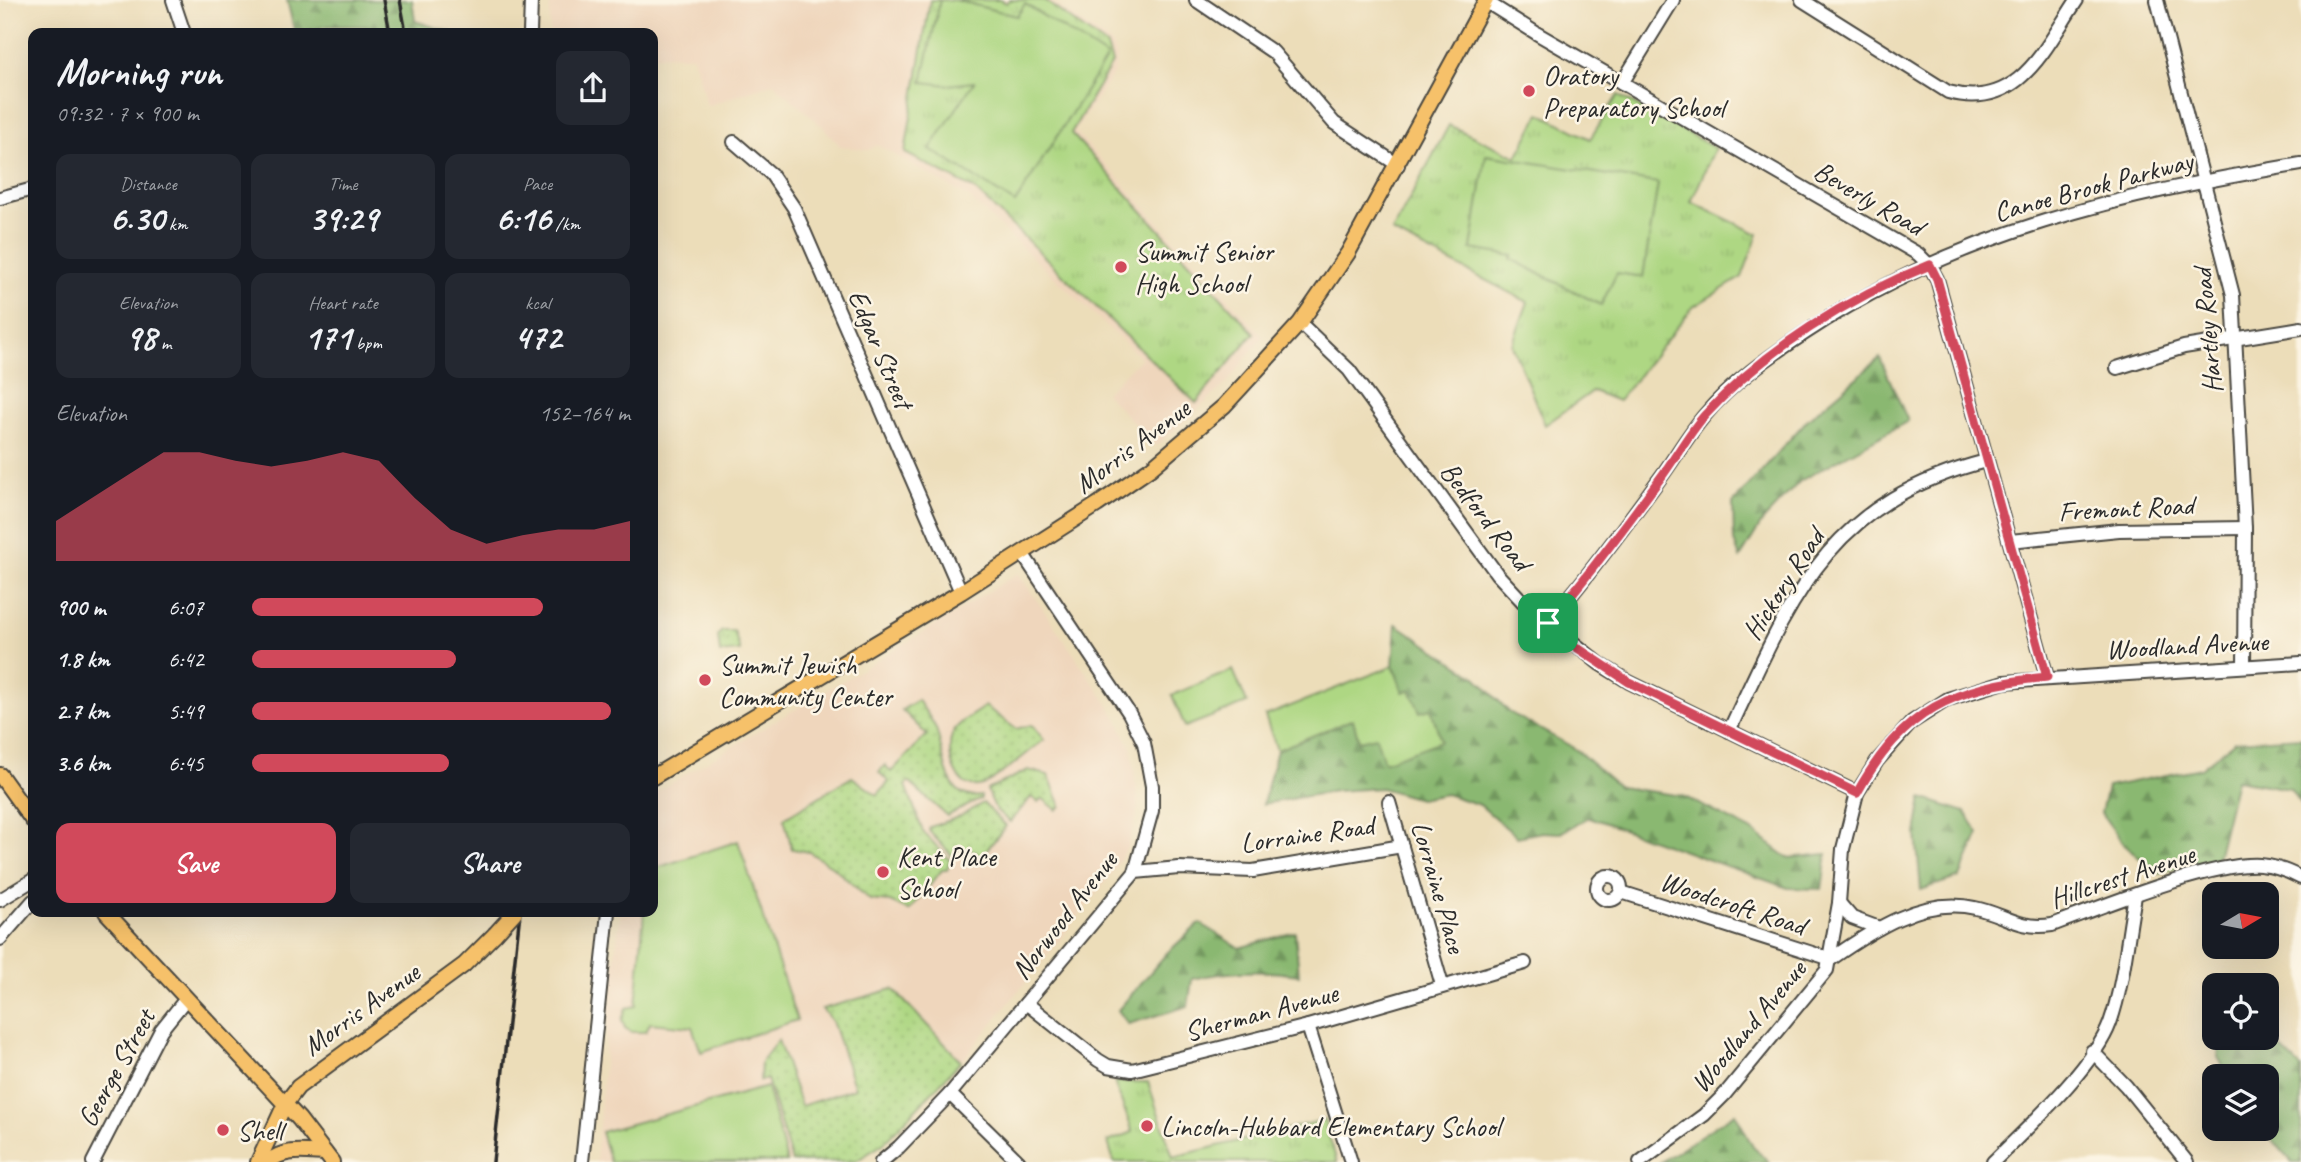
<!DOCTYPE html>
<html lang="en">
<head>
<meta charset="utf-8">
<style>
  body { margin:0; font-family:Caveat,sans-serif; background:#242831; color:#f1f3f6; height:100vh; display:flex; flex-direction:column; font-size:26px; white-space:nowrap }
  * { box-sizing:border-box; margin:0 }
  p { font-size:23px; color:#9ea1a6 }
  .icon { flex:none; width:38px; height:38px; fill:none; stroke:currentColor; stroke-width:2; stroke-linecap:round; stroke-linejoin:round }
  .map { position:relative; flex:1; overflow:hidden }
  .drawer { position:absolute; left:28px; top:28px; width:630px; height:889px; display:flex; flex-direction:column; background:#171b24; border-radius:14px; box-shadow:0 7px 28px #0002 }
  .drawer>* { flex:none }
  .needle { width:46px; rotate:80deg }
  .controls { position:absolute; left:2202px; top:882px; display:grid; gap:14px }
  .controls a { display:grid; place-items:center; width:77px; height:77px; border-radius:14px; background:#171b24; box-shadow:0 7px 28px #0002; font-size:35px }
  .pin { position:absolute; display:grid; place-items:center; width:60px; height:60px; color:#fff; margin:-30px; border-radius:14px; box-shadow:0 4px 10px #0006 }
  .round { display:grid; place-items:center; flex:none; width:74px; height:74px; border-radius:14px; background:#242831 }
  .head { display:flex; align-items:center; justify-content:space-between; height:119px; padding:0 28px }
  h1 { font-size:38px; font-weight:700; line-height:52px }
  .metrics { display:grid; grid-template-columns:repeat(3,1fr); gap:10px; height:119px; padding:7px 28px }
  .metrics div { display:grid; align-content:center; border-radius:14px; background:#242831; text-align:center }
  .metrics b { font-size:35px; font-weight:700 }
  .metrics small { font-size:19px; font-weight:400 }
  .metrics p { font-size:19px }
  .chart { height:196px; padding:14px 28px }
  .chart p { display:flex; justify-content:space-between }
  .chart svg { width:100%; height:126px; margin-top:7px; fill:#d1495b; opacity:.7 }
  .primary-button { display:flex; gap:14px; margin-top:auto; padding:14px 28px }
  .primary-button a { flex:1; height:80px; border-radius:14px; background:#d1495b; color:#fff; font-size:28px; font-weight:700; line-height:80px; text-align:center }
  .primary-button a+a { background:#242831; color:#f1f3f6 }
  ul { padding:0 28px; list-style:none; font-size:23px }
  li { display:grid; grid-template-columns:112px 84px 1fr; align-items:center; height:52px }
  li i { height:18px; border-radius:9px; background:#d1495b }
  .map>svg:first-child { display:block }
  .built { fill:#efd6bc }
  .grass { fill:url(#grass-dots); stroke:#6c8157; stroke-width:2 }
  .forest { fill:url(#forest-firs); stroke:#5a724e; stroke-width:2 }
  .park { fill:url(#park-tufts); stroke:#6c8157; stroke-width:2 }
  .garden { fill:#aed783; stroke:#6c8157; stroke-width:2 }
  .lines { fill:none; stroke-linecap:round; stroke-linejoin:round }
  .minor-casing { stroke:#484640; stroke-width:16 }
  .major-casing { stroke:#484640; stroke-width:18 }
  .minor { stroke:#fff; stroke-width:12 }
  .major { stroke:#f6c16b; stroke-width:14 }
  .rail { stroke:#2b2b2b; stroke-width:3.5 }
  .major-bridge-casing { stroke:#484640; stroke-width:18; stroke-linecap:butt }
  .major-bridge { stroke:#f6c16b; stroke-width:14 }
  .route-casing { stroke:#fff; stroke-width:14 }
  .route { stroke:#d1495b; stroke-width:9 }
  .poi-dot { fill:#d1495b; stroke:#fcf5e5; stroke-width:2.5 }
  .labels { text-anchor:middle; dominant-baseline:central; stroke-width:5; stroke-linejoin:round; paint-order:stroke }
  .poi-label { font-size:28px; fill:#2b2b2b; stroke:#fcf5e5; text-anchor:start }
  .street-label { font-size:28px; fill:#2b2b2b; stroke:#fcf5e5 }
</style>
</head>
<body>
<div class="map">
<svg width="2301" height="1162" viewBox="0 0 2301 1162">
  <defs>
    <pattern id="grass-dots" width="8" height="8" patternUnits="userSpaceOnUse" patternTransform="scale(1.75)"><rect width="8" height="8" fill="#aed783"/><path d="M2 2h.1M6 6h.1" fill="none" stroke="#96b971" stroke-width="1.8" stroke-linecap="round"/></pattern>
    <pattern id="forest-firs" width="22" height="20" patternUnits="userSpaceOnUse" patternTransform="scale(1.75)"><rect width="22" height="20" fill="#8ab871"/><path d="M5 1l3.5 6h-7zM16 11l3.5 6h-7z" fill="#71965d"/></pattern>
    <pattern id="park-tufts" width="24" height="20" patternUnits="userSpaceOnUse" patternTransform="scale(1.75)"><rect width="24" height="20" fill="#aed783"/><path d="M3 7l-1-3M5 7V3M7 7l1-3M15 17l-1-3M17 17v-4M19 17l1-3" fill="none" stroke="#96b971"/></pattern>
  </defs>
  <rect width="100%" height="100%" fill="#fcf5e5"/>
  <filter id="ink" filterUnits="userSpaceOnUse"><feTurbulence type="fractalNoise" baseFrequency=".0143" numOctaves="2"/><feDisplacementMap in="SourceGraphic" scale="14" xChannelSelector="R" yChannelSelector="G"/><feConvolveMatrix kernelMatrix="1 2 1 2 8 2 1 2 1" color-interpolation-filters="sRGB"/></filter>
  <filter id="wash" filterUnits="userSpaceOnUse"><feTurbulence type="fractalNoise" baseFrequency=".00686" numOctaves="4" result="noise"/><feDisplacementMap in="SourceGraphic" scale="28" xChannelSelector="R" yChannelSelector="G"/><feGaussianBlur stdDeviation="1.57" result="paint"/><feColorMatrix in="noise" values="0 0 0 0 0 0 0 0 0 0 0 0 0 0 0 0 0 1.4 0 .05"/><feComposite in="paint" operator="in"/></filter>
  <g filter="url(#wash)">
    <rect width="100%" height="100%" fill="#ecddb9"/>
    <g class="built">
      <path d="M550,0H1050L1111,44L1117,57L1114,73L1075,131L1263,336L1227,383L1156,446L1105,393L1141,358L968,197L878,145L868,150L840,146L823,127L773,83L707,106L693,56L653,55V33H550Z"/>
      <path d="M1018,573L1114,713L1131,748L1138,801L1136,819L1127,848L1109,878L967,1055L883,1144L856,1161L596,1162L610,991L621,912H653V794L916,637Z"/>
    </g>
    <g class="grass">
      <path d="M918,700C923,709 932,719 936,729C945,753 943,802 981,796V799L947,816L909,782L906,785L923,832L950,860L947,870H942L909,911L890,902L870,900L833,867L809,852L792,849L784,818L852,777L877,795L889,782L879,772L885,765L891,772L927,735L902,710Z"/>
      <path d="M985,706L1016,729L1032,725L1044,740C1030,750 997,780 982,785C956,794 945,753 952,735C956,723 975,714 985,706Z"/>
      <path d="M1028,770L1048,775L1061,806L1057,810L1042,798L1038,802L1031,797L1010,822L996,810L987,790Z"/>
      <path d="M983,803L1006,826L981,857L973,850L957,852L953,857L929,831L930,827L959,817Z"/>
      <path d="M893,989L961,1061L883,1144L856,1161L792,1162L767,1079L760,1081L761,1062L778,1040L801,1106L855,1088L832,1021L822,1009Z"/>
    </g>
    <g class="forest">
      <path d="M287,0H412L415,21L452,33H399L377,27L355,26H328L295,33Z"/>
      <path d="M1880,358L1908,421L1800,481L1764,519L1740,558L1734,541L1733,503L1808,419Z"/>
      <path d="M1396,624L1477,678L1509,712L1574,748L1619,787L1683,796L1751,830L1788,858L1827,854L1822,889L1788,888L1589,817L1560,833L1542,832L1517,837L1480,805L1446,794L1419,799L1381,788L1335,791L1263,804L1277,750L1353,719L1359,741L1432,709L1420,713L1410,690L1404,693L1393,666Z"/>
      <path d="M2301,737V805L2290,789L2236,780L2217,858L2159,873L2127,848L2101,813L2107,787L2201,768L2235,741Z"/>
      <path d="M1922,798L1965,812L1979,833L1960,877L1921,890L1916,834Z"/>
      <path d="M1200,923L1239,948L1295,932L1299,975C1262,969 1229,970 1192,979L1188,1006L1128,1024L1118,1010L1167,953Z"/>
      <path d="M2266,1034L2301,1068V1162H2292L2263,1129H2266V1076H2229L2218,1057L2221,1038H2266Z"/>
      <path d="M1735,1113L1753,1147L1769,1162H1661Z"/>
    </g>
    <g class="park">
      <path d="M930,0H1000L1007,3L1009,0H1044L1107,46L1112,63L1071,133L1254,333L1196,403L974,189L905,153Z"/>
      <path d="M1618,95L1715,148L1691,202L1758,234L1742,277L1693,307L1618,401L1593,391L1545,425L1512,345L1528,302L1392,232L1449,125L1517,157L1540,113L1590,139Z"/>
      <path d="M722,631H734L740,651L720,653L718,635Z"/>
      <path d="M1114,1082H1148L1173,1157L1324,1120L1337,1162H1114L1108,1142L1133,1132Z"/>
    </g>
    <g class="garden">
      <path d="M940,0H955L1017,16L1025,4L1107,57L1015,203L930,149L974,82L948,85L922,82Z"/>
      <path d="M1486,155L1658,183L1643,277L1617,273L1601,305L1511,259L1513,256L1471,249Z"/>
      <path d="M1393,666L1403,692L1410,690L1420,712L1431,709L1441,741L1384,762L1376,737L1359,741L1353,719L1277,750L1265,716Z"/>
      <path d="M1233,670L1247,703L1185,727L1172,695Z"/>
      <path d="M738,841L797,1020L701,1052L692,1027L650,1023L646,1032H632L625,1028L622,1020L626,1008L636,1006L644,912H653V869Z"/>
      <path d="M767,1087L787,1162H610L601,1132Z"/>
    </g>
  </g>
  <g filter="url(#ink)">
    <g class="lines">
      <g class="minor-casing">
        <g id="minor">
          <path d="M173,0L184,33"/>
          <path d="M1196,0L1273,52L1334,123L1398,165"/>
          <path d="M1802,0L1948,92C2019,111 2044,49 2077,0"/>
          <path d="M2157,0L2233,295L2245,528L2244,666"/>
          <path d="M1485,1L1536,33L1918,254L1930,266L1937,279L2047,677"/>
          <path d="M530,33L531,0"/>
          <path d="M1622,83L1673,0"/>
          <path d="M734,142L771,174L794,208L961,592"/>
          <path d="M0,198L33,189"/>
          <path d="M1300,323L1349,370L1497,574L1525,604L1600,664L1629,682L1857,793"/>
          <path d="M2117,368L2184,347L2301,328"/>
          <path d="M2010,541L2119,530L2245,528"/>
          <path d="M1548,623C1587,578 1623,529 1658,481C1674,460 1687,436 1704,416C1731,383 1770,356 1805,333C1959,231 2122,194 2301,164"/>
          <path d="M1729,731C1793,594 1828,502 1986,461"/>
          <path d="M1389,802L1442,985"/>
          <path d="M1135,872L1179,868L1253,871L1402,846"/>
          <circle cx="1609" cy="888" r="12"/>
          <path d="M1621,892L1831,959C1871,931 1923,896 1975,908C2005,914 2018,930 2052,925C2101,907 2211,862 2260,865C2275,866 2288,871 2301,878"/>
          <path d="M0,900L33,880"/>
          <path d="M1839,903L1852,918L1879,928"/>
          <path d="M0,939L33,901"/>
          <path d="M1026,1003L1098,1060L1108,1066L1132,1070L1308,1026L1525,963"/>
          <path d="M1308,1026L1351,1162"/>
          <path d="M2092,1051L2126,1086L2187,1162"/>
          <path d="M950,1094L1019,1162"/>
          <path d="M93,1162L161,1030L185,1000"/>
          <path d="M582,1162L608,912"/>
          <path d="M881,1162L899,1147L950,1094L1135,872L1152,811V786L1144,743L1129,713L1022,553"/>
          <path d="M1640,1162L1704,1115L1725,1094L1827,970L1839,903L1843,849L1857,793L1877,761L1912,722L1948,699L2004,682L2301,663"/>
          <path d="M1993,1162C2027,1128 2094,1067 2110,1023C2124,983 2127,938 2135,896"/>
        </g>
      </g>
      <g class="major-casing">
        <g id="major">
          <path d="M0,775L33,821"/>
          <path d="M653,777L961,592L1097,505L1151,468L1224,406L1300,323L1348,253L1486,0"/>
          <path d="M106,912L299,1119L332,1162"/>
          <path d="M258,1162L285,1104L298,1087L464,965L495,934"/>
          <path d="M268,1162C285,1148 304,1152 325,1153"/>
        </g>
      </g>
      <use href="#minor" class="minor"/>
      <use href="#major" class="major"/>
      <g class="rail">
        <path d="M384,0L390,33"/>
        <path d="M400,0L406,33"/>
        <path d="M493,1162L520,912"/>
      </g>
      <g class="major-bridge-casing">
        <path id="major-bridge" d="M495,934L515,912"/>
      </g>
      <use href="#major-bridge" class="major-bridge"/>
    </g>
  </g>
  <g class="lines" filter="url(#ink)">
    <g class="route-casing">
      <path id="route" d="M1930,265L1937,279L2047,677C1953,687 1904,709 1857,793L1629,682L1573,645L1548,623C1587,577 1624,528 1659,480C1675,459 1688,434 1705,415C1765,350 1849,297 1930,265Z"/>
    </g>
    <use href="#route" class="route"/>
  </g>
  <g class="poi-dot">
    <circle cx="1529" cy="91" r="7"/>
    <circle cx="1121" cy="267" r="7"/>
    <circle cx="705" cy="680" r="7"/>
    <circle cx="883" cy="872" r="7"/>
    <circle cx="1147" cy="1126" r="7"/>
    <circle cx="223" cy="1130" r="7"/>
  </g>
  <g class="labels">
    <g class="poi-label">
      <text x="1543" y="75">Oratory<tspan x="1543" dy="32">Preparatory School</tspan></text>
      <text x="1135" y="251">Summit Senior<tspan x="1135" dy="32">High School</tspan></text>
      <text x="719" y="664">Summit Jewish<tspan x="719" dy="32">Community Center</tspan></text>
      <text x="897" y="856">Kent Place<tspan x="897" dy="32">School</tspan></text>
      <text x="1161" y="1126">Lincoln-Hubbard Elementary School</text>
      <text x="237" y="1130">Shell</text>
    </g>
    <g class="street-label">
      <text transform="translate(2093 186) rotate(-15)">Canoe Brook Parkway</text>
      <text transform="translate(1869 198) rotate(30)">Beverly Road</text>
      <text transform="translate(2207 331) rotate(-95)">Hartley Road</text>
      <text transform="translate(881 349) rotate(67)">Edgar Street</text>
      <text transform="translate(1132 446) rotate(-37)">Morris Avenue</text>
      <text transform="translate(2126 508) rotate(-3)">Fremont Road</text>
      <text transform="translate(1486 516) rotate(52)">Bedford Road</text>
      <text transform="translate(1783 584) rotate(-57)">Hickory Road</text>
      <text transform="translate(2187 645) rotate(-3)">Woodland Avenue</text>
      <text transform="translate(1307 834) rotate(-8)">Lorraine Road</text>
      <text transform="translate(2122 876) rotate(-18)">Hillcrest Avenue</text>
      <text transform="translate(1439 887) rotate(74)">Lorraine Place</text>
      <text transform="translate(1733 903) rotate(18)">Woodcroft Road</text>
      <text transform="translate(1064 915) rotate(-52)">Norwood Avenue</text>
      <text transform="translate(361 1009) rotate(-36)">Morris Avenue</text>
      <text transform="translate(1261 1012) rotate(-15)">Sherman Avenue</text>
      <text transform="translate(1748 1026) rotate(-50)">Woodland Avenue</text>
      <text transform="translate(116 1068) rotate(-61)">George Street</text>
    </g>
  </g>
</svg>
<div class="controls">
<a><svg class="needle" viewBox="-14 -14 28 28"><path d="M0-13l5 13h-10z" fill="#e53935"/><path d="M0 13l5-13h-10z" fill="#9ea1a6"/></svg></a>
<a><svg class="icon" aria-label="locate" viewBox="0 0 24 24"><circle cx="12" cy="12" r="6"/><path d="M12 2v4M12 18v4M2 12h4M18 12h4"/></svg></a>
<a><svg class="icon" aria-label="layers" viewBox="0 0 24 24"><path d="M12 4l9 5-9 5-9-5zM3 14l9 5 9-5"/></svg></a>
</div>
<div class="pin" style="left:1548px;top:623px;background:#1e9e55"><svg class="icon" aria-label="arrive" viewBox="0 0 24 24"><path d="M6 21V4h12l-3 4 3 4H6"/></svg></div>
<section class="drawer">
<div class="head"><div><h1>Morning run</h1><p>09:32 · 7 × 900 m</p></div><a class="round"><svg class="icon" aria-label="share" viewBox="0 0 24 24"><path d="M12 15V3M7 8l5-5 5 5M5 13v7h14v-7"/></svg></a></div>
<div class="metrics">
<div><p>Distance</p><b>6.30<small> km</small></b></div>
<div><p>Time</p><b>39:29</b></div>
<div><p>Pace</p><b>6:16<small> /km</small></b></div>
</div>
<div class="metrics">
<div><p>Elevation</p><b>98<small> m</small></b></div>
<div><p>Heart rate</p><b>171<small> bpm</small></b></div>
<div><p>kcal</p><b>472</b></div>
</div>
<div class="chart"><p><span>Elevation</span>152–164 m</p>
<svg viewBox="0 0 160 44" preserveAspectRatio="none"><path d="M0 44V30L10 22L20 14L30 6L40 6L50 9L60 11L70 9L80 6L90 9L100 22L110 33L120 38L130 35L140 33L150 33L160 30V44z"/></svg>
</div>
<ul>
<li><b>900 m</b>6:07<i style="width:77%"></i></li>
<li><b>1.8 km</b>6:42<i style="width:54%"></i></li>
<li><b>2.7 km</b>5:49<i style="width:95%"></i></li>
<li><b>3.6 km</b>6:45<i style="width:52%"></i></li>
</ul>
<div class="primary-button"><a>Save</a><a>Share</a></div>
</section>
</div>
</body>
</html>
